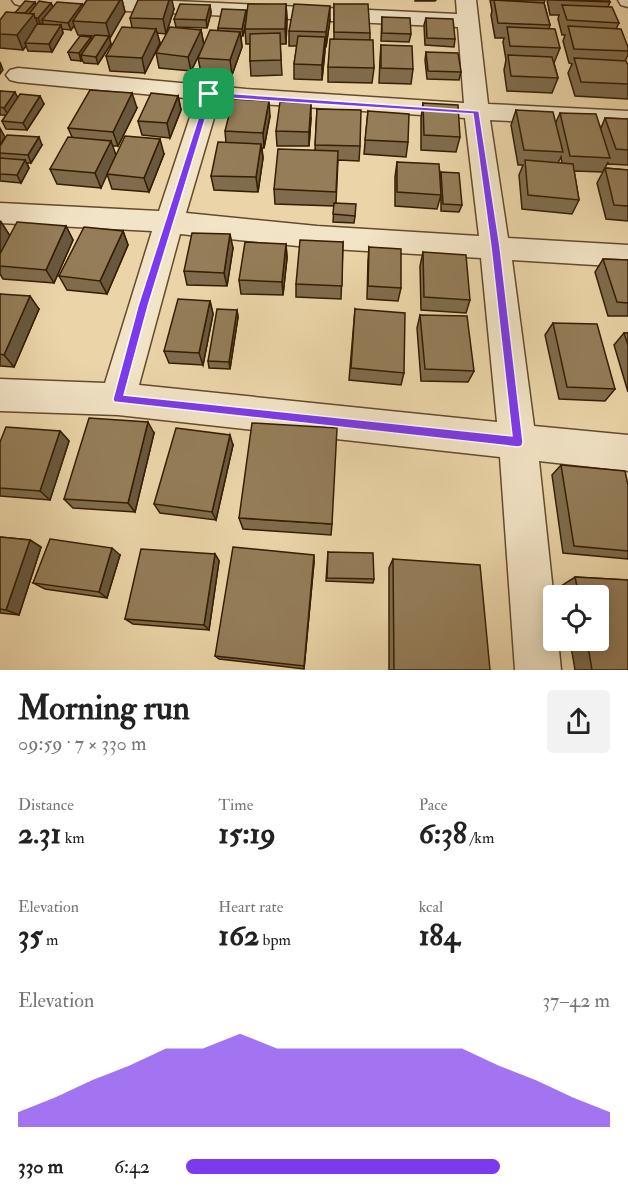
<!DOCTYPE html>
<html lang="en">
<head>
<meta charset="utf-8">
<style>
  body { margin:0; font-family:"IM FELL Double Pica",serif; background:#f2f2f2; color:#222; height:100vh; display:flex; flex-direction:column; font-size:22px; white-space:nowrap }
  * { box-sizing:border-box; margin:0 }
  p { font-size:20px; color:#767676 }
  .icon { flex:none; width:33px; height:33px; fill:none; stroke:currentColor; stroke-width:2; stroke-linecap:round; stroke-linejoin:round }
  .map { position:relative; height:670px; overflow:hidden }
  .drawer { display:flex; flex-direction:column; background:#fff; flex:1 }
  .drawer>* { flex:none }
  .controls { position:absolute; left:543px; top:585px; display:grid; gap:12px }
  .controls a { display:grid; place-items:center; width:66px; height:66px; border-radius:6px; background:#fff; box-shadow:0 3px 15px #0003; font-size:30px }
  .pin { position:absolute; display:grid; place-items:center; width:51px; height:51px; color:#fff; margin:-26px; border-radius:12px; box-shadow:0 3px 9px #0006 }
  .round { display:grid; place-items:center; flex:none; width:63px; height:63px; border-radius:6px; background:#f2f2f2 }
  .head { display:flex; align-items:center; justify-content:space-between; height:102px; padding:0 18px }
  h1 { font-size:33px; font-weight:700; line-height:45px }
  .figures { display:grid; grid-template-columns:repeat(3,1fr); gap:9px; height:102px; padding:6px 18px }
  .figures div { display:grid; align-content:center }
  .figures b { font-size:30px; font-weight:700 }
  .figures small { font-size:16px; font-weight:400 }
  .figures p { font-size:16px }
  .chart { height:168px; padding:12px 18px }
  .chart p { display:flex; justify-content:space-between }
  .chart svg { width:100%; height:108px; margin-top:6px; fill:#7c3aed; opacity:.7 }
  ul { padding:0 18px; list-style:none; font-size:20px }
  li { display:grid; grid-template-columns:96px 72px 1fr; align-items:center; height:45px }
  li i { height:15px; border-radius:8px; background:#7c3aed }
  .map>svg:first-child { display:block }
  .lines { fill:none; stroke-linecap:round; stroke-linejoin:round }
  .street-casing { stroke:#624b2c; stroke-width:3 }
  .street { fill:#f2e4c6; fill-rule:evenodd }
  .wall { fill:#7f6c4c; stroke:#351d02; stroke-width:1.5; fill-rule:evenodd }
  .shaded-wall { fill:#68583e; stroke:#351d02; stroke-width:1.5 }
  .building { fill:#947d58; stroke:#351d02; stroke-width:1.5 }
  .route { fill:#7c3aed; stroke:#fff; stroke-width:1.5; fill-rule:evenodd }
</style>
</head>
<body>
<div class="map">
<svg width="628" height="670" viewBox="0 0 628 670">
  <rect width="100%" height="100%" fill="#ebd5a8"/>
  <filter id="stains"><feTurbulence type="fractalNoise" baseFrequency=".00333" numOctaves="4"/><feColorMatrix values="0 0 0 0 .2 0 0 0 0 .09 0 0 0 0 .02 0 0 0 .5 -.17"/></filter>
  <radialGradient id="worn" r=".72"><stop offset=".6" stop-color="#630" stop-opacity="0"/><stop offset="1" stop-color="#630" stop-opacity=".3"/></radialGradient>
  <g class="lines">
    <g class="street-casing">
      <g id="street">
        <path d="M12,0H153L457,14L456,0H476L488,104L628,111V127L490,120L508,238L628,245V267L512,260L534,426L628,435V471L539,461L554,601V640H558L561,670H515L500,457L118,415L0,411V379L105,383L152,231L0,223V203L159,211L196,99L18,82L10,80L6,75L10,70L18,68L246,89L464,103L458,27L22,6L15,4ZM219,101L465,118L479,236L317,226L186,213ZM180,234L317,248L481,258L497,422L139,385Z"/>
        <path d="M618,0H628V7L621,5Z"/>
      </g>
    </g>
    <use href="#street" class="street"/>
  </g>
  <g class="wall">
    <path d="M87,0H122L125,12L110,38H109L111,44L98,64L84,63L82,60L81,61L71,60L68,52L92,40L94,36L78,35L74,26L71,30L62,29L63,33L52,52L28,51L26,46L23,50L0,48V20L35,2L36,5L51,3L53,7L82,4L83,6Z"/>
    <path d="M415,0H436L435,1H415Z"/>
    <path d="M490,0H545L544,3L550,25L549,29L560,48L554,63L558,78L552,93L507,91L504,70L506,60L503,42L504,38H495L491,15L492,11Z"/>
    <path d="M547,0H609L610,2L608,7L619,23L616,29L628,47V55L625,61L628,65V99L575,96L568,73L572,64L569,63L563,41L565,35H562L558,19L559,15H550Z"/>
    <path d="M286,4L287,19L286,44H280L282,75L251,76L250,61V44H246L245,29V24L243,36H241L242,47L232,75L201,73L198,58L218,31V28L247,15Z"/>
    <path d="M334,4L370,33V40L374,68L372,83L328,82V67L334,39Z"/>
    <path d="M210,5L211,13L207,28L176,27L174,19Z"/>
    <path d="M174,9L166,34L157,33L160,43L145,73L110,71L106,56L132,27L130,18Z"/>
    <path d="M382,17L411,34L409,42L381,41Z"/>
    <path d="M426,18L455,39L454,47L425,45L424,25Z"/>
    <path d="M330,20L326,47H325L322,80L294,79V64L297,46H289V31Z"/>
    <path d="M201,30L204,45L191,71L159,68L156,53Z"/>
    <path d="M381,45L413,69L411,84L379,83L380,59Z"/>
    <path d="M426,52L461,72L459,80L427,79L425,60Z"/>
    <path d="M0,91L18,97L44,104L27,130L6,129L2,121L6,115H0Z"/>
    <path d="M178,96L181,110L170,138L142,135L138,121Z"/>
    <path d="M423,103L460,137L456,152L421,150V118Z"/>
    <path d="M137,108L118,146H112L101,188L57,184L50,169L72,137L68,128Z"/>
    <path d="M317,109L360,146L359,161L338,160L336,203L355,216L354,223L333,222L334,206L275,204L274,189L315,150Z"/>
    <path d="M516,110L556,122L560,113L601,128L605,118L628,119V165L608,164V162L603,172L574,171L579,200L572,214L522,209L519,175L523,165H518L511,125ZM561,157L562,163H558Z"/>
    <path d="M368,111L408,142L406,157L364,154Z"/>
    <path d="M270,116L264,148H262L263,158L258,192L214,190L211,176L226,143L225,131Z"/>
    <path d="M311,118L309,146H277L276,131Z"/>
    <path d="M42,145L31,163H27L29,168L21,183L0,181V146Z"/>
    <path d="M164,154L149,192L112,189L107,174Z"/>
    <path d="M397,162L440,179L441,172L462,205L459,212L441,211V195L437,209L395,206V177Z"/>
    <path d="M605,168L628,170V221L606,219L597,183Z"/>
    <path d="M0,221L1,222L10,236L66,226L73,240L54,283L3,279L0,274Z"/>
    <path d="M123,231L128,245L107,294L67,290L59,276Z"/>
    <path d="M343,242L341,299L296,297V284Z"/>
    <path d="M286,244L287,258L283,295L241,294L239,280Z"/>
    <path d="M369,247L401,288L398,301L367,299L368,261Z"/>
    <path d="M233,248L227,286L187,285L184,271Z"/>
    <path d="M423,252L470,300L466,313L421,310L420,266Z"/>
    <path d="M603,259L628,260V316H608L595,272Z"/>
    <path d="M0,294L39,309L14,367L0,366Z"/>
    <path d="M210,301L213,314L203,365L169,363L164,351Z"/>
    <path d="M355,309L404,373L401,385L349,380Z"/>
    <path d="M237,310L238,317L230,369L209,368L208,361Z"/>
    <path d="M420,315L474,371L468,382L421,381L417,328Z"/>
    <path d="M553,323L615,389L605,401L559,399L545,335Z"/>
    <path d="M624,333H628V392L614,345Z"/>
    <path d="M60,431L69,441L50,500L0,496V442Z"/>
    <path d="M154,433L135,512L73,508L64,499Z"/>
    <path d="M233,445L216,520L160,513L154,504Z"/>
    <path d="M561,465L628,485V559L563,553L552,475Z"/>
    <path d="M239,518L332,524L331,535L243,529Z"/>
    <path d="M0,537L30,540L41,547L19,615L0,613Z"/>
    <path d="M328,552L374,579L373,583L326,581Z"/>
    <path d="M215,554L219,561L209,630L133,624L125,619Z"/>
    <path d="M120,555L107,598L45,589L33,583Z"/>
    <path d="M393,559L490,670H389V568Z"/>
    <path d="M314,562L304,669L219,659L215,656Z"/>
    <path d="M575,577L628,580V670H575L570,640H598V596H563L561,586Z"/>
  </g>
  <g class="shaded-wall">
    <path d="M120,0H122L125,12L110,38L106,23Z"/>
    <path d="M169,0H172L174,9L166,34L163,19Z"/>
    <path d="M35,2L38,10L34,14L40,29L25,43L26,46L23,50L17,35L23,15Z"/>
    <path d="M51,3L54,10L42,20L43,23L41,26L38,18Z"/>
    <path d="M82,4L85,12L73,21L74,26L71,30L68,23Z"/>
    <path d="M286,4L287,19L286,44L285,29Z"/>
    <path d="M210,5L211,13L207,28L206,20Z"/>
    <path d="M330,6V20L326,47V32Z"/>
    <path d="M246,10L247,17L243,36L242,29Z"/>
    <path d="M61,25L63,33L52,52L49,44Z"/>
    <path d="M156,29L160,43L145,73L142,58Z"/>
    <path d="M201,30L204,45L191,71L188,57Z"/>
    <path d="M240,32L242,47L232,75L230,60Z"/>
    <path d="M109,36L111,44L98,64L96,57Z"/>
    <path d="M91,37L93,45L81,55L82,60L81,61L79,53Z"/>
    <path d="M325,37V52L322,80V65Z"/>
    <path d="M0,62L3,70L0,74Z"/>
    <path d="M15,92L19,100L8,115L4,108Z"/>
    <path d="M132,93L137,108L118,146L113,132Z"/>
    <path d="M40,96L44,104L27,130L23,123Z"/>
    <path d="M178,96L181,110L170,138L167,123Z"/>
    <path d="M269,101L270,116L264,148L263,133Z"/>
    <path d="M311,103V118L309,146V132Z"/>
    <path d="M0,128L5,137L0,145Z"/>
    <path d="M39,137L42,145L31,163L28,155Z"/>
    <path d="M160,139L164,154L149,192L144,178Z"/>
    <path d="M111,141L116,155L101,188L95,173Z"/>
    <path d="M261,144L263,158L258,192L256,177Z"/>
    <path d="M25,160L29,168L21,183L17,175Z"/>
    <path d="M1,222L10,236L0,254V224Z"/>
    <path d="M66,226L73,240L54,283L46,270Z"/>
    <path d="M123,231L128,245L107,294L100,281Z"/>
    <path d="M230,234L233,248L227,286L224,273Z"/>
    <path d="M286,244L287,258L283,295L282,282Z"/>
    <path d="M30,296L39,309L14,367L4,355Z"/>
    <path d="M210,301L213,314L203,365L199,353Z"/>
    <path d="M237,310L238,317L230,369L229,362Z"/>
    <path d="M148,422L154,433L135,512L128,503Z"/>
    <path d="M60,431L69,441L50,500L40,491Z"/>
    <path d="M230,435L233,445L216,520L212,512Z"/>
    <path d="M30,540L41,547L19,615L6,610Z"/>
    <path d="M112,548L120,555L107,598L99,592Z"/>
    <path d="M215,554L219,561L209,630L204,625Z"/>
    <path d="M314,555V562L304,669V666Z"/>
  </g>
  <g class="building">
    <path d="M87,0H120L106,23L73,21Z"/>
    <path d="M138,0H169L163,19L130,18Z"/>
    <path d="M494,0L544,3L550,25L498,23Z"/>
    <path d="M555,0H609L610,2Z"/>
    <path d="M25,1L35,2L25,13H15Z"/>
    <path d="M39,1L51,3L38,18H35L34,14H29Z"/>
    <path d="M57,2L82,4L68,23L42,20Z"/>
    <path d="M180,4L210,5L206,20L174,19Z"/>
    <path d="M248,4H286L285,29H245Z"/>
    <path d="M294,4L330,6L326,32L289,31Z"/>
    <path d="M334,4H368L370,33L334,32Z"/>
    <path d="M562,5L612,7L619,23L567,20Z"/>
    <path d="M222,9L246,10L242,29L218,28Z"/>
    <path d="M6,12L34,14L17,35L0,34V20Z"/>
    <path d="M382,17L410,18L411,34L382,33Z"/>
    <path d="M426,18L453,19L455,39L427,38Z"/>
    <path d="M37,24L61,25L49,44L25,43Z"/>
    <path d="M568,26L621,29L628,47V51L574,49Z"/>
    <path d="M122,27L156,29L142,58L106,56Z"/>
    <path d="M170,27L201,30L188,57L156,53Z"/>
    <path d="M507,27L555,29L560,48L510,46Z"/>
    <path d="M210,30L240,32L230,60L198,58Z"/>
    <path d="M280,33L281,60L250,61V34Z"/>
    <path d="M95,35L109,36L96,57L81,55Z"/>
    <path d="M80,36L91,37L79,53L68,52Z"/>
    <path d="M298,36L325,37L322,65L294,64Z"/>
    <path d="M330,39L373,40L374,68L328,67Z"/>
    <path d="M381,45L412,46L413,69L381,68Z"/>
    <path d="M426,52L458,53L461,72L428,71Z"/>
    <path d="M508,55L552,57L558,78L511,76Z"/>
    <path d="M574,58L626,61L628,65V84L581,82Z"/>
    <path d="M90,90L132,93L113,132L68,128Z"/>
    <path d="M0,91L15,92L4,108L0,107Z"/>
    <path d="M151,93L178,96L167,123L138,121Z"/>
    <path d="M20,94L40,96L23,123L2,121Z"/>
    <path d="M233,99L269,101L263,133L225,131Z"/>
    <path d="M280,102L311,103L309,132L276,131Z"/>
    <path d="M423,103L458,105L460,137L424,135Z"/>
    <path d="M317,109L361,110L360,146L315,145Z"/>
    <path d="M516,110L553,112L563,152L524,150Z"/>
    <path d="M368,111L409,114L408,142L365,140Z"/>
    <path d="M560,113L596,114L610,158L570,156Z"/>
    <path d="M605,118L628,119V150L616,149Z"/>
    <path d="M7,135L39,137L28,155L0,153V146Z"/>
    <path d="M125,136L160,139L144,178L107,174Z"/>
    <path d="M68,137L111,141L95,173L50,169Z"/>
    <path d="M218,142L261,144L256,177L211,176Z"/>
    <path d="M278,149L338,151L336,192L274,189Z"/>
    <path d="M0,158L25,160L17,175L0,174Z"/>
    <path d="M525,160L573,164L579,200L528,195Z"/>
    <path d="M397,162L439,164L441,195L397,192Z"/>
    <path d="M605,168L628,170V206L614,205Z"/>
    <path d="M441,172L459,173L462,205L443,204Z"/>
    <path d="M334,203L356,204L355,216L333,214Z"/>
    <path d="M17,222L66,226L46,270L0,266V254Z"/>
    <path d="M84,227L123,231L100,281L59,276Z"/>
    <path d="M192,233L230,234L224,273L184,271Z"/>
    <path d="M300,240L343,242L342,286L296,284Z"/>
    <path d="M245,242L286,244L282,282L239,280Z"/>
    <path d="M369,247L401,249V288L368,286Z"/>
    <path d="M423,252L466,255L470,300L424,297Z"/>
    <path d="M603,259L628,260V303L617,302Z"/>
    <path d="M0,294L30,296L4,355L0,354Z"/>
    <path d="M178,299L210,301L199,353L164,351Z"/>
    <path d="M217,309L237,310L229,362L208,361Z"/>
    <path d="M355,309L405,313L404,373L351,368Z"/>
    <path d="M420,315L467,316L474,371L425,369Z"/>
    <path d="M553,323L597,324L615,389L567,387Z"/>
    <path d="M624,333H628V345Z"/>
    <path d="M89,418L148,422L128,503L64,499Z"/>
    <path d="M252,423L337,428L332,524L239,518Z"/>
    <path d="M6,427L60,431L40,491L0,488V442Z"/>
    <path d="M176,428L230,435L212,512L154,504Z"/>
    <path d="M561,465L625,471L628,485V551L574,546Z"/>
    <path d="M0,537L30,540L6,610L0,609Z"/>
    <path d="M50,539L112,548L99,592L33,583Z"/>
    <path d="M233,547L314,555L304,666L215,656Z"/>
    <path d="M141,549L215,554L204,625L125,619Z"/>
    <path d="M328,552L373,553L374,579L327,578Z"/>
    <path d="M393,559L480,565L490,670H394Z"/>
    <path d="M575,577L628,580V670H592L587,640H598V596H579Z"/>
  </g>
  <path class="route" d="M209,92L479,111L500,247L523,442L522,446L518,447L114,402L113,399L138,306L206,94ZM212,97L473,114L491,247L512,436L124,395L148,306Z"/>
  <rect width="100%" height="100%" filter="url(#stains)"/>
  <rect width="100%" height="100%" fill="url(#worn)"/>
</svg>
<div class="controls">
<a><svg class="icon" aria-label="locate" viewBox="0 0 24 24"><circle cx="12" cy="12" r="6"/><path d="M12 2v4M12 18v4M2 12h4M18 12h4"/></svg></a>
</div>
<div class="pin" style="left:209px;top:94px;background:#1e9e55"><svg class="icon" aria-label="arrive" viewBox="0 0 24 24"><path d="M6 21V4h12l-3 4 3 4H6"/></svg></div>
</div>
<section class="drawer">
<div class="head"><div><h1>Morning run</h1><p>09:59 · 7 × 330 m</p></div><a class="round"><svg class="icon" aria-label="share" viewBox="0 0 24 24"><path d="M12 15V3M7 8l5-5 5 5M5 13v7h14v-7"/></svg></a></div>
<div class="figures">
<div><p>Distance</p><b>2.31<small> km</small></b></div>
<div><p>Time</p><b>15:19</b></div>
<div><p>Pace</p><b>6:38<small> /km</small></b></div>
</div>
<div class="figures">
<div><p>Elevation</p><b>35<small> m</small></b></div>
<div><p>Heart rate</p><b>162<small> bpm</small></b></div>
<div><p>kcal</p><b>184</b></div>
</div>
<div class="chart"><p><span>Elevation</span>37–42 m</p>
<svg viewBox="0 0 160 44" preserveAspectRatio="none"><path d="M0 44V38L10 32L20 25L30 19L40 12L50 12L60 6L70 12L80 12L90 12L100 12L110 12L120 12L130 19L140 25L150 32L160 38V44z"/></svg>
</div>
<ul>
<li><b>330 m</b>6:42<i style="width:74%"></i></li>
</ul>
</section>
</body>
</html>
